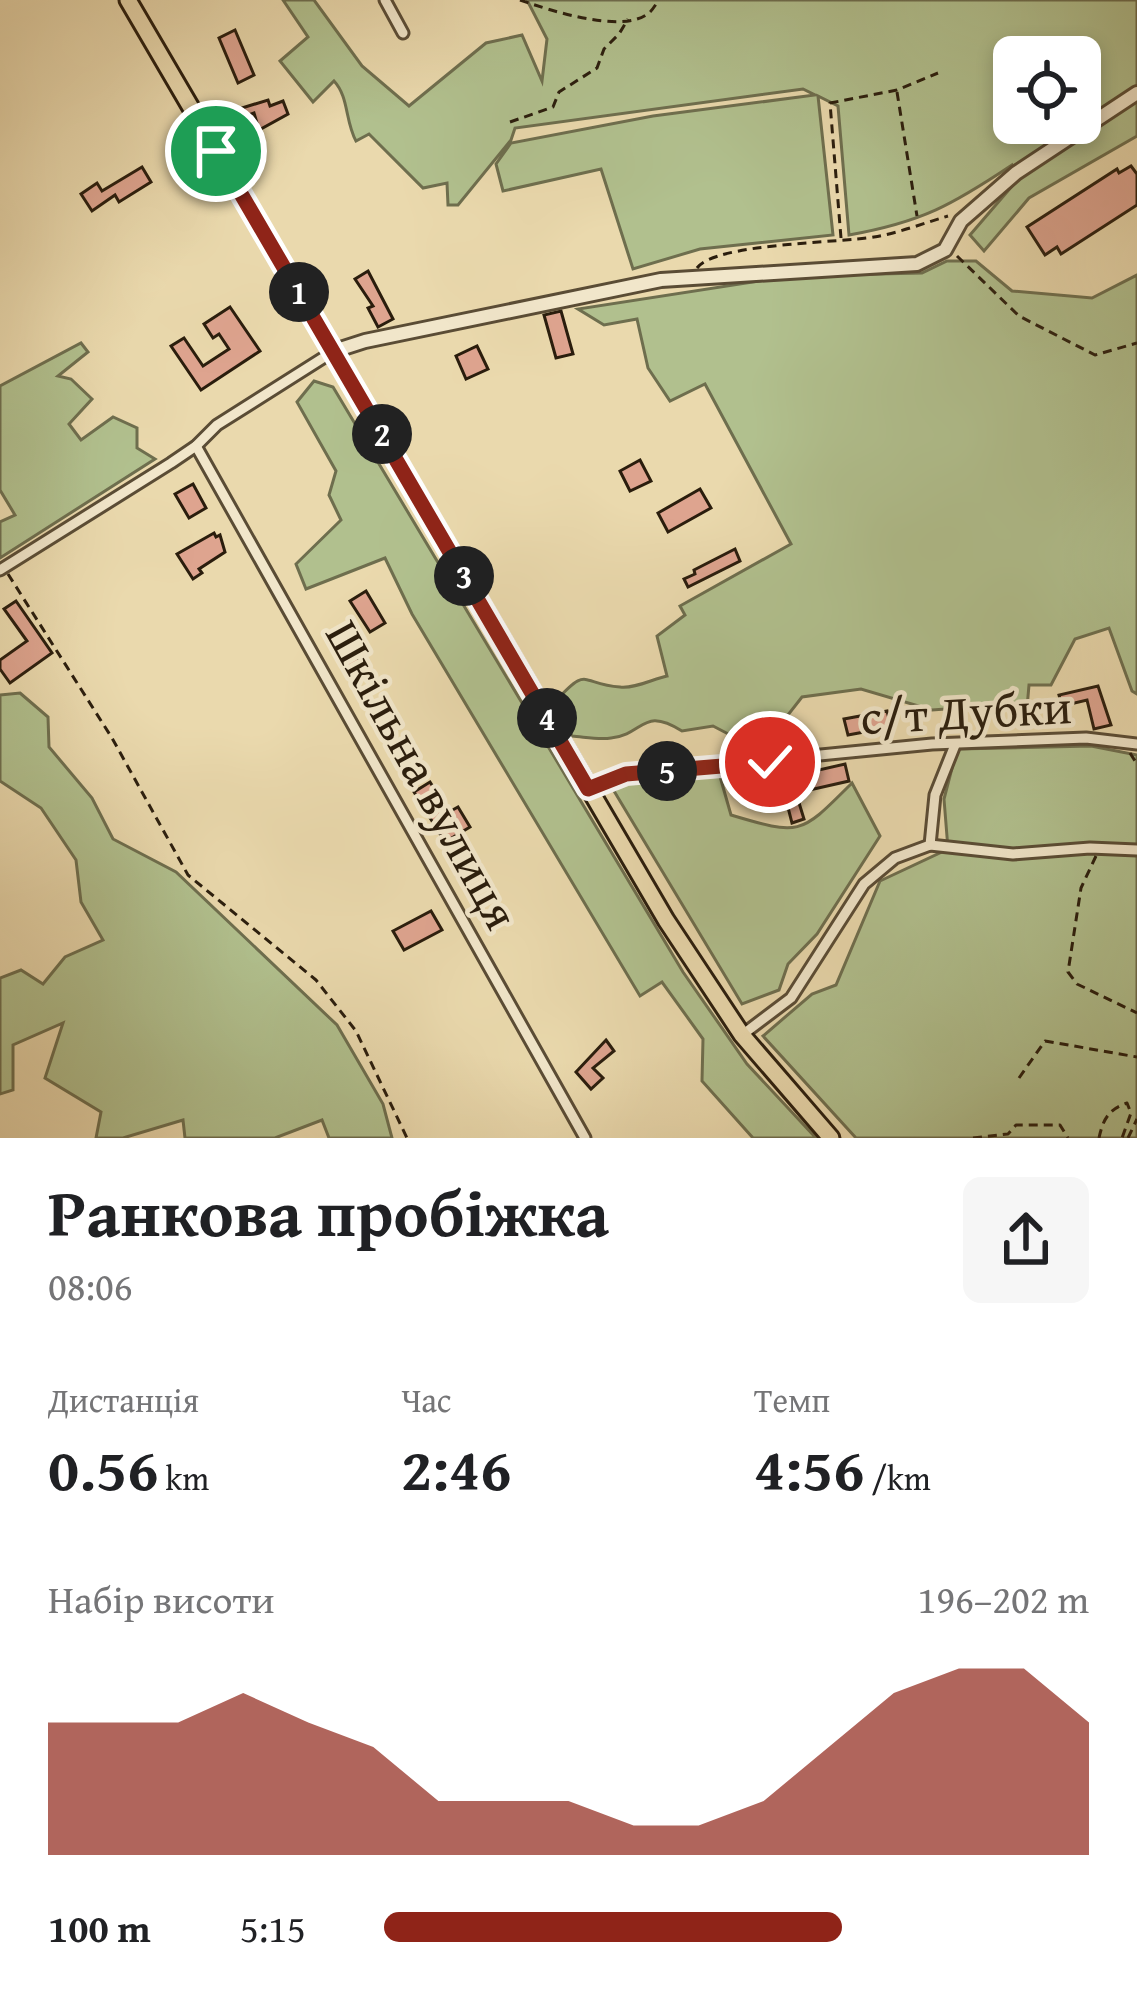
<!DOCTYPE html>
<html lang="uk">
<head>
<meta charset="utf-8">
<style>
  body { margin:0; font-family:"Gentium Book Plus",serif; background:#f6f6f6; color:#202124; height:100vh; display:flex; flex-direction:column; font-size:45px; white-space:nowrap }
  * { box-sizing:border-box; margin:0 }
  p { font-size:39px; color:#757577 }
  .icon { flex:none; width:66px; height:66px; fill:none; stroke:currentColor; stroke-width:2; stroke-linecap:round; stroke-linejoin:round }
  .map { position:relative; height:1138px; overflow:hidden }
  .panel { display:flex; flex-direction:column; background:#fff; flex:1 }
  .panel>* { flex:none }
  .fabs { position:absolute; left:993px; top:36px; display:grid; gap:24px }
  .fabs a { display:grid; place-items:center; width:108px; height:108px; border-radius:18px; background:#fff; box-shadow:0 6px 18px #0003; font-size:60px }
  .pin { position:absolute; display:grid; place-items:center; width:102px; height:102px; color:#fff; margin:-51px; border:6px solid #fff; border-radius:50%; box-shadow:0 3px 12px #0007 }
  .km { position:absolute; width:60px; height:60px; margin:-30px; border-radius:50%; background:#222; color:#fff; font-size:33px; line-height:60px; text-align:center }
  .round { display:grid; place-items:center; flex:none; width:126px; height:126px; border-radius:18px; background:#f6f6f6 }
  .head { display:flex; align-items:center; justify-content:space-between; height:204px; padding:0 48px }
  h1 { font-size:66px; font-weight:600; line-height:90px }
  .metrics { display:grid; grid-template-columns:repeat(3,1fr); gap:18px; height:204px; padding:12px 48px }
  .metrics div { display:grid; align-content:center }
  .metrics b { font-size:60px; font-weight:600 }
  .metrics small { font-size:33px; font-weight:400 }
  .metrics p { font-size:33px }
  .chart { height:336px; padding:24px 48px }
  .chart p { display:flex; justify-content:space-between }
  .chart svg { width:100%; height:216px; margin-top:12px; fill:#8f2418; opacity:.7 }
  ul { padding:0 48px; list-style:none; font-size:39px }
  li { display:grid; grid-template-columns:192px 144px 1fr; align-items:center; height:90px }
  li i { height:30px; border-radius:15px; background:#8f2418 }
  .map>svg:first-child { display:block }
  .green { fill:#b1c08e; stroke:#6e6e4e; stroke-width:3; fill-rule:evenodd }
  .building { fill:#dea48f; stroke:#2a1d0d; stroke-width:3 }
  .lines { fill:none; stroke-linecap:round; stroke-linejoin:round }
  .minor-casing { stroke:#5a4c35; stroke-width:15 }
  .tertiary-casing { stroke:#5a4c35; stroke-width:18 }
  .primary-casing { stroke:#2a1d0d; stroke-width:21 }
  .path { stroke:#2a1d0d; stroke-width:3; stroke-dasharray:9 6; stroke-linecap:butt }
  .minor { stroke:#f1e6ca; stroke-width:9 }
  .tertiary { stroke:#f1e6ca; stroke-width:12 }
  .primary { stroke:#ead9ad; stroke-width:15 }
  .route-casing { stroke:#fff; stroke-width:24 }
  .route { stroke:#8f2418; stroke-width:15 }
  .labels { text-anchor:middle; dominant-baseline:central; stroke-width:9; stroke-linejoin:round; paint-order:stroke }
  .street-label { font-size:48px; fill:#2a1d0d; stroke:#f1e6ca }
</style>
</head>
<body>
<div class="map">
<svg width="1137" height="1138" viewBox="0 0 1137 1138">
  <rect width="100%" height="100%" fill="#ead9ad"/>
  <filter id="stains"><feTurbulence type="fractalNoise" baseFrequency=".00167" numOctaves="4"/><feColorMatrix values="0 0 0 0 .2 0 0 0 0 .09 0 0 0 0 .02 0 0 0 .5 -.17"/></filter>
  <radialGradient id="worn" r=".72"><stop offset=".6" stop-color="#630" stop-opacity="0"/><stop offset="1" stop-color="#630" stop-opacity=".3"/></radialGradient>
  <g class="green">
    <path d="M283,0H314L362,66L409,106L486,43L522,35L542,81L547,39L527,0H1137V136L1029,198L984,251L970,235L1019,178L1012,165C952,205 922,222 849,235L838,106L818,96L833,235L700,249L633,269L601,169L503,191L496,164L511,143L653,116L815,95L803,89L515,128L511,140L458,205H448L447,183L423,188L369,134L356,141C345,121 349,97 334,81L313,102L280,61L308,37ZM1014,57H1080V123H1014Z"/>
    <path d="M947,261H976L1012,291L1092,298L1137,275V694L1132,691L1109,628L1075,639L1051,685H1029L1027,708L1000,705L932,710L861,689L802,697L788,715L762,732L736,738L713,726L682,731C642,706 645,734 611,738C599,740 585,737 572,736L553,704C589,664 579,684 620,687C634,689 653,679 667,676L657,636L685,615L680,606L791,544L705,384L670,401L648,368L637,319L604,325L578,309L792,276L922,273Z"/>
    <path d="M81,343L88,352L58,376L71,379L92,399L69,424L81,440L113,417L137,428V448L155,459L0,558V522L15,515L0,490V386Z"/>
    <path d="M314,381L333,387L683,972L747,1064L816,1138H753L702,1081L703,1039L662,982L640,996L412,614L385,558L306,589L296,564L341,520L329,495L336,471L297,402Z"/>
    <path d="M20,693L48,717L49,747L92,798L113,839L176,872L337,1025L383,1104L392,1138H329L322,1120L275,1138H185L183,1120L123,1138H96L101,1112L45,1078L63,1023L13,1045V1090L0,1094V978L21,970L43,984L65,957L103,940L81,902L76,860L41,808L0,781V695Z"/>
    <path d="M1091,746L1137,755V1138H856L763,1036L812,994L836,985L880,881L948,849L944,799L957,749Z"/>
    <path d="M719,773L731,815C801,836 800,835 852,783L880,836L817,934L788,964L779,990L742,1004L614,791L625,779Z"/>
  </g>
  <g class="building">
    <path d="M235,30L254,75L238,83L219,38Z"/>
    <path d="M268,100L270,106L283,101L288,114L259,130L254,113L232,121L229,112Z"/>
    <path d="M1131,166L1137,174V205L1061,254L1057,247L1045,255L1027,227L1117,169L1119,173Z"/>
    <path d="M142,167L151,182L119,202L115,195L92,211L81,194L97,183L102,191Z"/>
    <path d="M368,271L393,319L378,327L368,308L373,306L355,279Z"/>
    <path d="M230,307L260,351L201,390L171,346L184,338L203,366L229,349L219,334L213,338L204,324Z"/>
    <path d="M561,311L573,354L556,358L544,315Z"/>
    <path d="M477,346L488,369L466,379L456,356Z"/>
    <path d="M640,460L651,481L630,491L620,471Z"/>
    <path d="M193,484L206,508L189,518L175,494Z"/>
    <path d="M700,489L711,508L668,532L658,513Z"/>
    <path d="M214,533L216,537L220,535L225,552L199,569L202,573L193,579L177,554Z"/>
    <path d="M735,549L740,561L688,587L684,579L695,574L694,570Z"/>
    <path d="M366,591L385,623L370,632L350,601Z"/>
    <path d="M16,601L52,653L10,683L0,669V660L27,641L4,609Z"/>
    <path d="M344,638L360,662L344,671L333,644Z"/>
    <path d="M1098,686L1111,725L1094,729L1087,700L1062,706L1059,695Z"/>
    <path d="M887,711L891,727L848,735L844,719Z"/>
    <path d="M845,764L849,781L796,793L804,819L792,823L779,772L796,768L797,775Z"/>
    <path d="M430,782L449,812L458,807L470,827L445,842L414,792Z"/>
    <path d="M431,911L442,930L404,950L393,931Z"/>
    <path d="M606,1040L614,1051L593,1068L603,1078L591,1089L576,1072Z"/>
  </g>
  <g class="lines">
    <g class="minor-casing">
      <g id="minor">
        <path d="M385,0L403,33"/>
        <path d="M196,446L585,1138"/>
        <path d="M0,570L171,463L196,446L217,425L334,351"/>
        <path d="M588,789L626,774L932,744L1086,738L1137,744"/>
        <path d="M930,845L1013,854L1090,848L1137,850"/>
        <path d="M742,1035L791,998L864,884L895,858L930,845L935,795L955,745"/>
      </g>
    </g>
    <g class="tertiary-casing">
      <path id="tertiary" d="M334,351L365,341L661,280L917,264L945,250L961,221L1016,173L1137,93"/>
    </g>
    <g class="primary-casing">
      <path id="primary" d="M128,0L666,920L742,1035L831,1138"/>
    </g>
    <g class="path">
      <path d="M520,0C549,10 618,33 646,15C652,12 655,5 659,0"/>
      <path d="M897,92L917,216"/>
      <path d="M510,122L553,107L559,92L597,68L604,49L619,34L628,19"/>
      <path d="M841,238L830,103L897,90L938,73"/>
      <path d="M957,256L1019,316L1095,355L1137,343"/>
      <path d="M697,268C715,243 839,243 874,237C899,233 924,223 948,216"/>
      <path d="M8,574L112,738L188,875L316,980L356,1031L407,1138"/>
      <path d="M1130,753L1137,764"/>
      <path d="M1096,856L1081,888L1068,972L1077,984L1137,1013"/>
      <path d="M1019,1078L1045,1041L1137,1057"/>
      <path d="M973,1138L1008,1134L1016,1125H1060L1068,1138"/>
      <path d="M1099,1138C1103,1119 1109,1109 1127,1103L1131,1113L1122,1138"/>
      <path d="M1128,1138L1137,1119"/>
    </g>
    <use href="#minor" class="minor"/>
    <use href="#tertiary" class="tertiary"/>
    <use href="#primary" class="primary"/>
  </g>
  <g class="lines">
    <g class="route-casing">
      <path id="route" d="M216,151L588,789L626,774L770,762"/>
    </g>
    <use href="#route" class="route"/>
  </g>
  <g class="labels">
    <g class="street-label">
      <text transform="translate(966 711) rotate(-3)">с/т Дубки</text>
      <text transform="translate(423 774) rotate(61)">Шкільна вулиця</text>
    </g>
  </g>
  <rect width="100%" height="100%" filter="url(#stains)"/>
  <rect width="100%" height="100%" fill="url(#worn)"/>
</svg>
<div class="fabs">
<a><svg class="icon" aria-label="locate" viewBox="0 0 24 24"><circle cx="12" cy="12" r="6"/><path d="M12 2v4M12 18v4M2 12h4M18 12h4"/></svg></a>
</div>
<div class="pin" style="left:216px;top:151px;background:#1e9e55"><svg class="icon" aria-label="arrive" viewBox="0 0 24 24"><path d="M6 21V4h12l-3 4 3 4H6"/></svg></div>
<div class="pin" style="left:770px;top:762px;background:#d93025"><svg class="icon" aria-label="check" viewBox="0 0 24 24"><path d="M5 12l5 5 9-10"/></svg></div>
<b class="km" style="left:299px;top:292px">1</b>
<b class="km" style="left:382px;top:434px">2</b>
<b class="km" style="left:464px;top:576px">3</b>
<b class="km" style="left:547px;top:718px">4</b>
<b class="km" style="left:667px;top:771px">5</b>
</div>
<section class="panel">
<div class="head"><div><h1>Ранкова пробіжка</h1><p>08:06</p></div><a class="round"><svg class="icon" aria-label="share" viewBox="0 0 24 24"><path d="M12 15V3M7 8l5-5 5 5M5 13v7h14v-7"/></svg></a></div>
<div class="metrics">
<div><p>Дистанція</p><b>0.56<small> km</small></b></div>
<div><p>Час</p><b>2:46</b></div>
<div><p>Темп</p><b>4:56<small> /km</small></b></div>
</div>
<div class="chart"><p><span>Набір висоти</span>196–202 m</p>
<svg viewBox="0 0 160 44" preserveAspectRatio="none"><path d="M0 44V17L10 17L20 17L30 11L40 17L50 22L60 33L70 33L80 33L90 38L100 38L110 33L120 22L130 11L140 6L150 6L160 17V44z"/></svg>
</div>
<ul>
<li><b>100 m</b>5:15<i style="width:65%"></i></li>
</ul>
</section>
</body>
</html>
